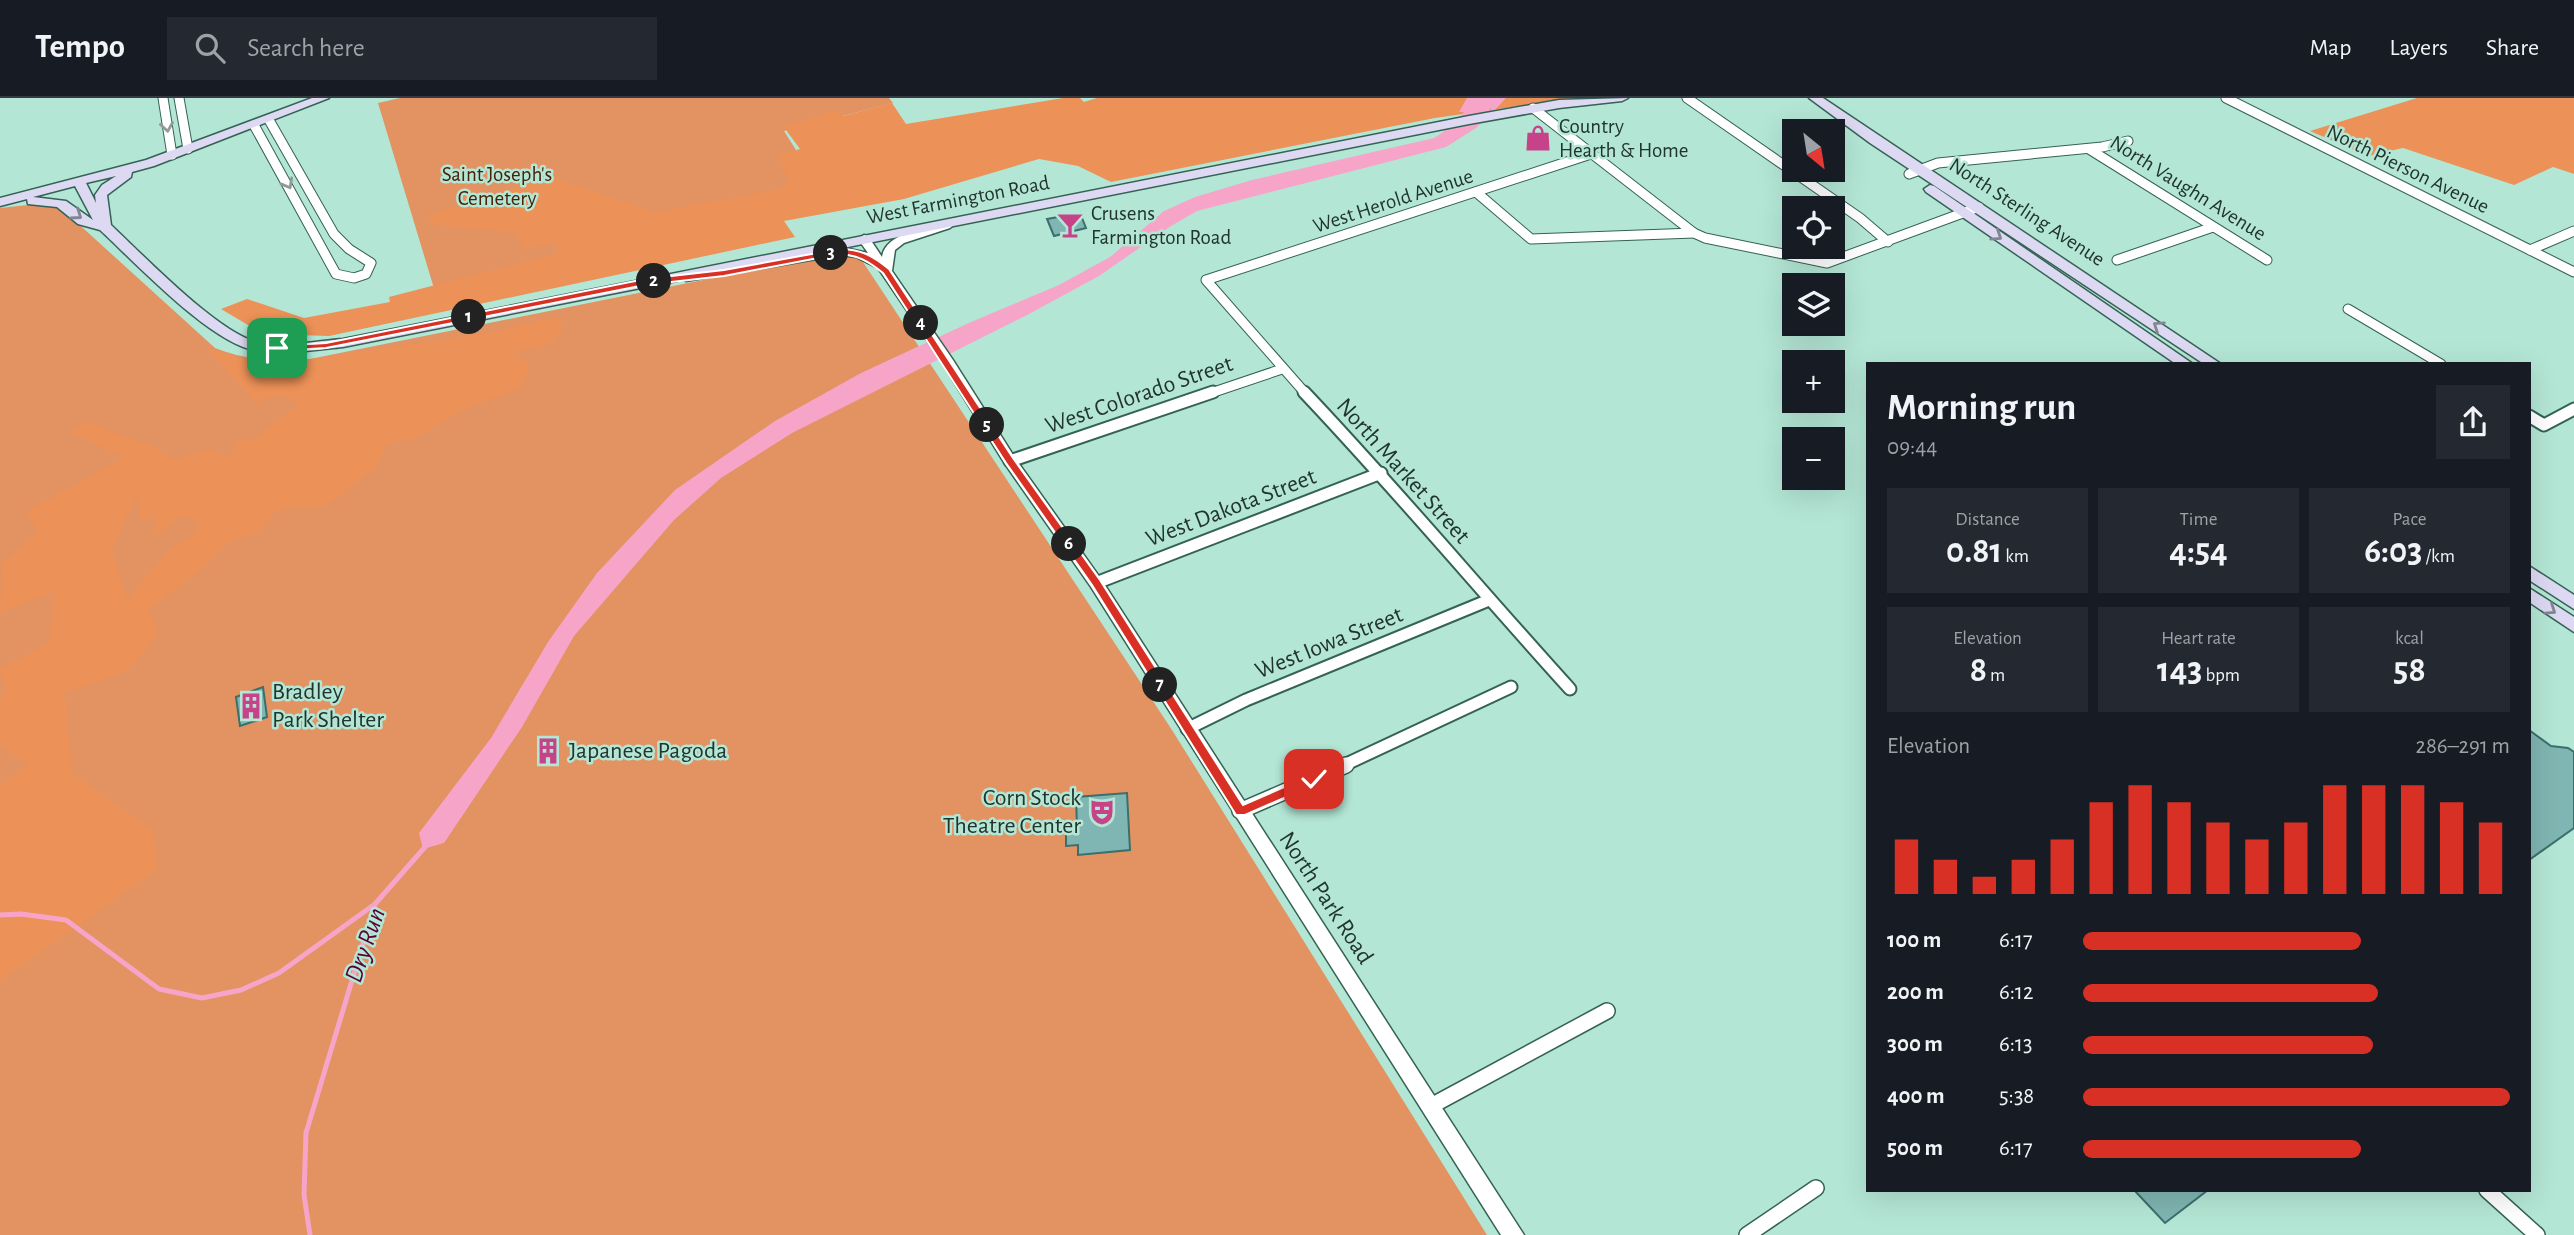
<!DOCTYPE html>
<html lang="en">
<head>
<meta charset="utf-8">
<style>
  body { margin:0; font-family:"Alegreya Sans",sans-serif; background:#242831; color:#f1f3f6; height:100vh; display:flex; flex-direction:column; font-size:26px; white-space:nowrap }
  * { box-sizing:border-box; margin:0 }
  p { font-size:23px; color:#9ea1a6 }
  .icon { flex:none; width:38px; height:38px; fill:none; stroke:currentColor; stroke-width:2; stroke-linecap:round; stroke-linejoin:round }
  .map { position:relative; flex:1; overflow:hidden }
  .side { position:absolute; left:1866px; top:264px; width:665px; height:830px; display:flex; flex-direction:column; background:#171b24; border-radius:0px; box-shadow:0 7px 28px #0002 }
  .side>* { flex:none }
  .needle { width:46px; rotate:150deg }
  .controls { position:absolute; left:1782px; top:21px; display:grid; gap:14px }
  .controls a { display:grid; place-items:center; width:63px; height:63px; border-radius:0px; background:#171b24; box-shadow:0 7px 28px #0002; font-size:35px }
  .pin { position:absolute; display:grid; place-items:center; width:60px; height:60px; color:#fff; margin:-30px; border-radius:14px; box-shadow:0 4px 10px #0006 }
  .km { position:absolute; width:35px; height:35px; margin:-18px; border-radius:50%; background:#222; color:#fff; font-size:19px; line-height:35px; text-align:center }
  .round { display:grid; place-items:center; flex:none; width:74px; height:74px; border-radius:0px; background:#242831 }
  .overview { display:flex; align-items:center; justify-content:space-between; height:119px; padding:0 21px }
  h1 { font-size:38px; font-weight:700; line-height:52px }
  .stats { display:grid; grid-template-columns:repeat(3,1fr); gap:10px; height:119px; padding:7px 21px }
  .stats div { display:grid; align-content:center; border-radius:0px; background:#242831; text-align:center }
  .stats b { font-size:35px; font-weight:700 }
  .stats small { font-size:19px; font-weight:400 }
  .stats p { font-size:19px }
  .chart { height:196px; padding:14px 21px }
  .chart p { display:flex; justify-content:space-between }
  .chart svg { width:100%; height:126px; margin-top:7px; stroke:#d93025; stroke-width:6 }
  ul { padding:0 21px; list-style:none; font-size:23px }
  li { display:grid; grid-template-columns:112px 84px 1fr; align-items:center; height:52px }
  li i { height:18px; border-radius:9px; background:#d93025 }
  header { display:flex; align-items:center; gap:42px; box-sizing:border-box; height:98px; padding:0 35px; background:#171b24; border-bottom:2px solid #363941 }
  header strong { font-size:33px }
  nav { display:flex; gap:38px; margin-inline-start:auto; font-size:24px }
  .search { width:490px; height:63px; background:#242831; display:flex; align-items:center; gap:18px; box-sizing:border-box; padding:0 24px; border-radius:0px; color:#9ea1a6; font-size:26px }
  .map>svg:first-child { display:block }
  .green { fill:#e39261 }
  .forest { fill:#ec9158; fill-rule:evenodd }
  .water { fill:#f6a5c9 }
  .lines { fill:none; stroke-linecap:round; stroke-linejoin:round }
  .stream { stroke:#f6a5c9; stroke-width:5 }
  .building { fill:#7fb5b2; stroke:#3a6f6c; stroke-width:2 }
  .minor-far2-casing { stroke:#346254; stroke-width:11 }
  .minor-far1-casing { stroke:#346254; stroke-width:15 }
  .minor-casing { stroke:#346254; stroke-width:18 }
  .tertiary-casing { stroke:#346254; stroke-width:3 }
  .secondary-casing { stroke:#346254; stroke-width:3 }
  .minor-far2 { stroke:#fff; stroke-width:9 }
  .minor-far1 { stroke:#fff; stroke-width:11 }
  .minor { stroke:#fff; stroke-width:15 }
  .tertiary { fill:#fff; fill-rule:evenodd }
  .secondary { fill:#ded9f3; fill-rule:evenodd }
  .oneway { stroke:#909a96 }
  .oneway2 { stroke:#808790 }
  .route { fill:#d93025; stroke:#fff; stroke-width:2 }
  .labels { text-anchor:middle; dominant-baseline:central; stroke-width:5; stroke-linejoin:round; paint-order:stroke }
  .far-poi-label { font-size:21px; fill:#21352e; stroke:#b4e6d5; text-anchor:start }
  .far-street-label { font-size:21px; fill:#21352e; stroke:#b4e6d5 }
  .far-park-label { font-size:21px; fill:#462209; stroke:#b4e6d5 }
  .street-label { font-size:24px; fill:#21352e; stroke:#b4e6d5 }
  .poi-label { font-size:24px; fill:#21352e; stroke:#b4e6d5; text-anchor:start }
  .water-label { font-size:26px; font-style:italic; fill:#5b0037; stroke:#b4e6d5 }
</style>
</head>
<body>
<header>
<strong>Tempo</strong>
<div class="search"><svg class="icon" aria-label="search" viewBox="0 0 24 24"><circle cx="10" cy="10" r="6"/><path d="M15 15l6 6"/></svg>Search here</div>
<nav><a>Map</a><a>Layers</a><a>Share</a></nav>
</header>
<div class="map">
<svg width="2574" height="1137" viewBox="0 0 2574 1137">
  <rect width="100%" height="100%" fill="#b4e6d5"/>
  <g class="green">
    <path d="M400,0H889L893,5L784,33L820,90L436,197L378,5Z"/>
    <path d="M37,106L62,111L215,250C247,263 276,263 310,261L837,155L861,161L1172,632L1487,1137H0V110Z"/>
  </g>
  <g class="forest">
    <path d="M1063,0H1080L1084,4L1097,0H1576L1435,20L1111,84L1078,68L1039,61L904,101L784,123L795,139L329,238L263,236L221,211L247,201L304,220L390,204L389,199L559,155L556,145L523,151L515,134L431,127L429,117L551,79L655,114L781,91L789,82L778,57L800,51L783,28L838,12L843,18L892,5L906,26Z"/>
    <path d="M2417,0H2574V76L2553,69L2514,87L2403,50L2368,58L2310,33Z"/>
    <path d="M554,219L563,225C563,246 536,251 519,252L514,257L527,262L529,268L526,280L517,292L470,308L414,341L387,345L377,369L324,410H288L275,414L257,436L229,444L207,466L149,512L159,535L127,573L65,595L72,675L152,731L158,771L0,883V687L27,666L0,647V601L7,596L0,571L48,545L55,494L0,514L2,465L38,435L27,413L125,359L69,335L85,324L157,350L173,362L210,351L224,358L233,355L236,343L254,341L299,306L277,297L256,305L206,249L237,259L268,263L310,261L494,234ZM136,399L142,423L156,418L153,439L185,417L197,424L193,437L168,453L127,502L112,451Z"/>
  </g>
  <path class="water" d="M1467,0H1506L1494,13L1489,10L1492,14L1476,30L1446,49L1197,113L1171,128L1099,178L1029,216L792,335L721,380L674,422L574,538L522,629L444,745L423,751L419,735L491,640L548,544L597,475L675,392L775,323L861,275L971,224L1059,187L1110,159L1164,113L1195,99L1252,82L1434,40L1446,32L1464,14H1459Z"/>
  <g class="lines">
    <g class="stream">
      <path d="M0,817L21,816L66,822L159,891L202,900L241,892L279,875L375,806"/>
      <path d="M310,1137L304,1097L306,1035L375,806L425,749"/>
    </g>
  </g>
  <g class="building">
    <path d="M1080,115L1086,130L1054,138L1047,121Z"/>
    <path d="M263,589L267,619L240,628L236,599Z"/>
    <path d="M2529,632L2551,648L2568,650L2574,654V730L2529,762Z"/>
    <path d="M1127,695L1130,752L1078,757V747L1066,748V730L1077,729L1076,699Z"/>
    <path d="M2134,1092H2208L2165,1125Z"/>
  </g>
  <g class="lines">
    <g class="minor-far2-casing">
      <g id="minor-far2">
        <path d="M163,0L172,57"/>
        <path d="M179,0L188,51"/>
        <path d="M1687,0L1860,120L1888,144"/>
        <path d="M2226,0L2574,174"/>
        <path d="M1533,10L1694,135L1705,140L1827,165L1979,109"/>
        <path d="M254,27L336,176L354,180L366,176L371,165L349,151L334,136L269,22"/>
        <path d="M2089,51L2267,162"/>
        <path d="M1909,76L1938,65L2102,49L2128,43"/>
        <path d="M1476,94L1531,141L1694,135"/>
        <path d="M2530,152L2574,133"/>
        <path d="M2117,162L2213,129"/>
        <path d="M2348,211L2441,266"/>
        <path d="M1208,296L1282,271"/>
        <path d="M1306,296L1206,182L1591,56"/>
      </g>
    </g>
    <g class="minor-far1-casing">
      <g id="minor-far1">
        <path d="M1304,294C1396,391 1481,493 1570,591"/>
        <path d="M2529,318L2544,327L2574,311"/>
        <path d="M1010,363L1213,294"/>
        <path d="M1096,485L1381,375"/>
        <path d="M1187,631L1246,602L1489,502"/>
        <path d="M1342,668L1511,589"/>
      </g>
    </g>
    <g class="minor-casing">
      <g id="minor">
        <path d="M1240,713L1346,667"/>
        <path d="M1431,1008L1607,913"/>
        <path d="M2487,1092L2537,1137"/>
        <path d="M1747,1137L1816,1090"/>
      </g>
    </g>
    <g class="tertiary-casing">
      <path id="tertiary" d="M946,124L952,128L950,130L904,145L895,152L892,173L953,262L1015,360L1101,481L1524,1137H1501L1091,489L1005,366L941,263L878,170L856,159L840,157L686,183L680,179L686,175L840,149L868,155L858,141L864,137L868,138L882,159C885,135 926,130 946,124Z"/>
    </g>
    <g class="secondary-casing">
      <g id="secondary">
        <path d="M312,0H329L154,68L132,74L131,79L107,97L111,127C143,157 218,235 257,244C284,250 316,243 343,241L1469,18L1559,2L1628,0L1622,3L1559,10L1469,26L343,249C315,252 285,257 257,253C211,246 136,165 100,132L78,126L57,109L28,106L27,101L0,108V100L146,62ZM116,78L102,87L95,97L96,105L86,85ZM75,88L93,122L66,103L33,99Z"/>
        <path d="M1809,0H1823L2221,266H2204L1870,45Z"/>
        <path d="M1930,87L1934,88L2193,266H2176L1926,94L1924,91Z"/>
        <path d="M2529,468L2574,497V511L2529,482Z"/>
        <path d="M2529,490L2574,519V534L2529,504Z"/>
      </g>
    </g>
    <use href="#minor-far2" class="minor-far2"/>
    <use href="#minor-far1" class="minor-far1"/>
    <use href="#minor" class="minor"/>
    <use href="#tertiary" class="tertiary"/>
    <use href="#secondary" class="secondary"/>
  </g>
  <defs><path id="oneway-chevron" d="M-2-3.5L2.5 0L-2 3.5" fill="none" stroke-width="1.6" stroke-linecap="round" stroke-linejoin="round" transform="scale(1.75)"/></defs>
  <g class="oneway">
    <use href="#oneway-chevron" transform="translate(167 29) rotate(81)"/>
    <use href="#oneway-chevron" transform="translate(288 86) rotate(61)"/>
  </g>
  <g class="oneway2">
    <use href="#oneway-chevron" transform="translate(77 117) rotate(35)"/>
    <use href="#oneway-chevron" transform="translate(1997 138) rotate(34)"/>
    <use href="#oneway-chevron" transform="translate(2158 228) rotate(-146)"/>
    <use href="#oneway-chevron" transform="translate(2551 512) rotate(34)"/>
  </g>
  <path class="route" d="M839,151C861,151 873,158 889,171L1013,360L1100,482L1243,707L1314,676L1318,678V685L1245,717H1236L1092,487L1006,365L883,175C868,163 858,157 839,156L724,178L645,187L326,250L277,253L272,250L277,248L326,245L645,181L724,172Z"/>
  <defs>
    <g id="shop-bare" transform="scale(2.1)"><path d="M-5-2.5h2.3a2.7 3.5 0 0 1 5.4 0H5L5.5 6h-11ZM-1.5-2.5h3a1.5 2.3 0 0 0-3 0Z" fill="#c74389" stroke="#b4e6d5" stroke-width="2.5" paint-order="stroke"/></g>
    <g id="bar-bare" transform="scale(2.1)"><path d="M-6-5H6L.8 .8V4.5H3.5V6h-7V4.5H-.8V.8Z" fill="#c74389" stroke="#b4e6d5" stroke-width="2.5" paint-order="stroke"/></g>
    <g id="building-bare" transform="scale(2.1)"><path d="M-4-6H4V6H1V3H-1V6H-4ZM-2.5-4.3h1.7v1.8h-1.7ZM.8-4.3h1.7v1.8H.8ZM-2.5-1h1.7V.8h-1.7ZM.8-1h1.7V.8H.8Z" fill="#c74389" stroke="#b4e6d5" stroke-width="2.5" paint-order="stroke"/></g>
    <g id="theatre-bare" transform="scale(2.1)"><path d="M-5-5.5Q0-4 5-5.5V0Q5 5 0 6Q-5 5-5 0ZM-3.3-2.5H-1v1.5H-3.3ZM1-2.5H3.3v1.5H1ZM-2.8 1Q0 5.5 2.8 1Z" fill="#c74389" stroke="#b4e6d5" stroke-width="2.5" paint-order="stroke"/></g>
  </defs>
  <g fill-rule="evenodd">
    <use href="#shop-bare" x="1538" y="40"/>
    <use href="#bar-bare" x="1070" y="127"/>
    <use href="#building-bare" x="251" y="608"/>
    <use href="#building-bare" x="548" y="653"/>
    <use href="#theatre-bare" x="1102" y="714"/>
  </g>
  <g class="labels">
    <g class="far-poi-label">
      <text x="1559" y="28">Country<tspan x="1559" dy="24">Hearth &amp; Home</tspan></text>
      <text x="1091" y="115">Crusens<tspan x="1091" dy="24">Farmington Road</tspan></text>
    </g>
    <g class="far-street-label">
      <text transform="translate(2408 71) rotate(26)">North Pierson Avenue</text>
      <text transform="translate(2188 90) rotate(32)">North Vaughn Avenue</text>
      <text transform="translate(958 102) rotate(-11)">West Farmington Road</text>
      <text transform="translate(1393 103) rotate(-18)">West Herold Avenue</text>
      <text transform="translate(2027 114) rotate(33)">North Sterling Avenue</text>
    </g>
    <g class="far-park-label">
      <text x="497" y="76">Saint Joseph's<tspan x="497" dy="24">Cemetery</tspan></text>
    </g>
    <g class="street-label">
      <text transform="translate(1139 297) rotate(-19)">West Colorado Street</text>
      <text transform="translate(1403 373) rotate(48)">North Market Street</text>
      <text transform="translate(1231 410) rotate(-21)">West Dakota Street</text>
      <text transform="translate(1329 545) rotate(-22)">West Iowa Street</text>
      <text transform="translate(1326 800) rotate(57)">North Park Road</text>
    </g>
    <g class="poi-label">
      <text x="272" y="594">Bradley<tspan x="272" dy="28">Park Shelter</tspan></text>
      <text x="569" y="653">Japanese Pagoda</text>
      <text x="1081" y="700" text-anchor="end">Corn Stock<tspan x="1081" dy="28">Theatre Center</tspan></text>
    </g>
    <g class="water-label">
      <text transform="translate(365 847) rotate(-71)">Dry Run</text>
    </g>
  </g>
</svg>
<div class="controls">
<a><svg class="needle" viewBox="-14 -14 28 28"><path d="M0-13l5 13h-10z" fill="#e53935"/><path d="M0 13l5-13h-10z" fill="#9ea1a6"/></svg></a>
<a><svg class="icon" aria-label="locate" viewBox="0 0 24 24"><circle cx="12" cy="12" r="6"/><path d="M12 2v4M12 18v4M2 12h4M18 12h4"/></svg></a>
<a><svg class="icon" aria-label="layers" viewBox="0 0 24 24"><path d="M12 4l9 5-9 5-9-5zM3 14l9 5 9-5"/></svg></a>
<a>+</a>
<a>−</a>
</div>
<div class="pin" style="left:277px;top:250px;background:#1e9e55"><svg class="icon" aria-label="arrive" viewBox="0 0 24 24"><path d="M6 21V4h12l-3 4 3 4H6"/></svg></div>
<div class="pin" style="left:1314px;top:681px;background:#d93025"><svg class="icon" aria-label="check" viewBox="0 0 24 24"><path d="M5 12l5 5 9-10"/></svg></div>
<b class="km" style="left:469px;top:219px">1</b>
<b class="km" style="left:654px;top:183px">2</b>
<b class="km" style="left:831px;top:155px">3</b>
<b class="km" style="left:921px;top:225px">4</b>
<b class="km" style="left:987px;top:327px">5</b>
<b class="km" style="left:1069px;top:446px">6</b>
<b class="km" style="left:1160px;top:587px">7</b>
<section class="side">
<div class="overview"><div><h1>Morning run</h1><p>09:44</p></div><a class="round"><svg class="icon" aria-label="share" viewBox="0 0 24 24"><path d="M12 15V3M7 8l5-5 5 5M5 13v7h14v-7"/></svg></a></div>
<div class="stats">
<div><p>Distance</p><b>0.81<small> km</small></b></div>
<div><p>Time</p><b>4:54</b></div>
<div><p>Pace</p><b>6:03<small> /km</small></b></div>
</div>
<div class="stats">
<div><p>Elevation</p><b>8<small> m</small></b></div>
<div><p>Heart rate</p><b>143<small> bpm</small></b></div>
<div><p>kcal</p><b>58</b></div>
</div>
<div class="chart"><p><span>Elevation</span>286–291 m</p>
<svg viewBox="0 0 160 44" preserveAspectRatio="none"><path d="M5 44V25M15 44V32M25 44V38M35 44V32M45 44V25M55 44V12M65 44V6M75 44V12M85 44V19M95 44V25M105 44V19M115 44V6M125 44V6M135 44V6M145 44V12M155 44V19"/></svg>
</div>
<ul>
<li><b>100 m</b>6:17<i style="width:65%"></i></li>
<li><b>200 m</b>6:12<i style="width:69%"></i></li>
<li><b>300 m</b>6:13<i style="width:68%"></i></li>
<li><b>400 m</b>5:38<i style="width:100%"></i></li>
<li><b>500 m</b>6:17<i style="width:65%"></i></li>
</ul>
</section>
</div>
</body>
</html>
